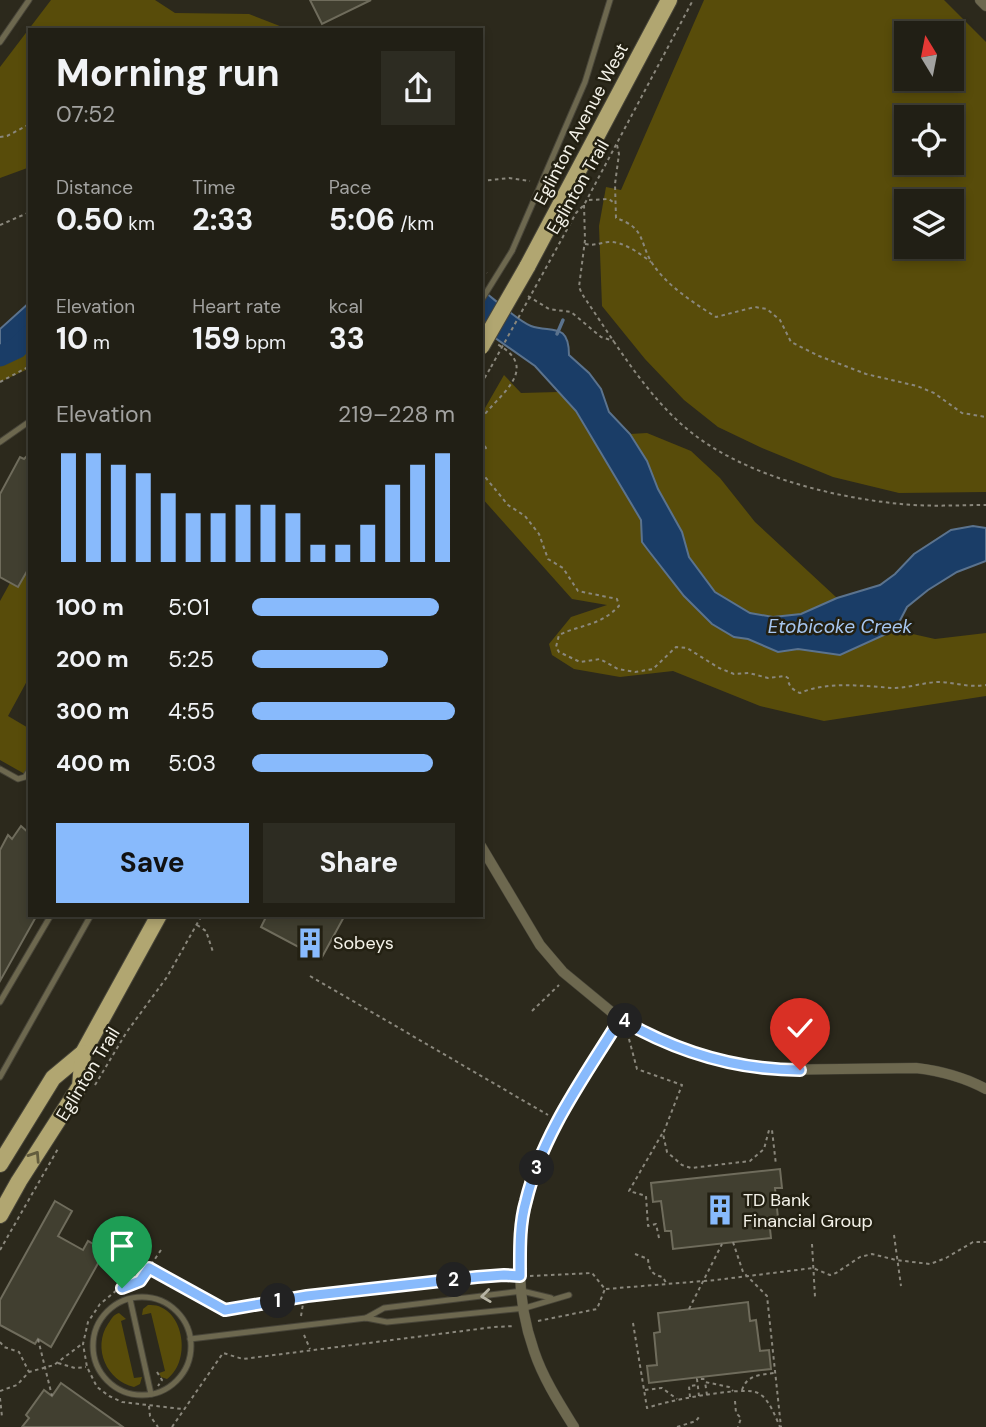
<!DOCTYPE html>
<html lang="en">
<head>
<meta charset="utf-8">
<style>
  body { margin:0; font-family:"DM Sans",sans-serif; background:#2d2c22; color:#f1f3f6; height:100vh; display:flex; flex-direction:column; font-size:26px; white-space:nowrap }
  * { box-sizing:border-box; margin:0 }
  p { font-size:23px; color:#a2a2a0 }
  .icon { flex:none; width:38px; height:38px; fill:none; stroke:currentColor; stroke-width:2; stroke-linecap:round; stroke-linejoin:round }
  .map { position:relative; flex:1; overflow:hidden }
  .side { position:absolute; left:28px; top:28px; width:455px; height:889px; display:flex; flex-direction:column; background:#211f15; border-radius:0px; box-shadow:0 4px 10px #0003,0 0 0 2px #3e3d34 }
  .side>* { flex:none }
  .needle { width:46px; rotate:350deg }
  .fabs { position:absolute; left:894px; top:21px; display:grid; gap:14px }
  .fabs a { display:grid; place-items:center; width:70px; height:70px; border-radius:0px; background:#211f15; box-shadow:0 4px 10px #0003,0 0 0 2px #3e3d34; font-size:35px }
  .pin { position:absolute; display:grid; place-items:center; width:60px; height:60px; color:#fff; margin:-72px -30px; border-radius:50% 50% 50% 0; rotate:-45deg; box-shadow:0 0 7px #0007 }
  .pin .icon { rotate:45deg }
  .km { position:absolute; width:35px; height:35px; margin:-18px; border-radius:50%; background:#222; color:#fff; font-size:19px; line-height:35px; text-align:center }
  .round { display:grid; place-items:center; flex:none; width:74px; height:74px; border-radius:0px; background:#2d2c22 }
  .head { display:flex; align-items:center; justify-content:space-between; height:119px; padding:0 28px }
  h1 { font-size:38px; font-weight:700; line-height:52px }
  .stats { display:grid; grid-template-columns:repeat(3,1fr); gap:10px; height:119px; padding:7px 28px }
  .stats div { display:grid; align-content:center }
  .stats b { font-size:30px; font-weight:700 }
  .stats small { font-size:19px; font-weight:400 }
  .stats p { font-size:19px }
  .chart { height:196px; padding:14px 28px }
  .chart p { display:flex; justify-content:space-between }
  .chart svg { width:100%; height:126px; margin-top:7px; stroke:#88bafc; stroke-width:6 }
  .cta { display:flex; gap:14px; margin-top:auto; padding:14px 28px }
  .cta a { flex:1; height:80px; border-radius:0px; background:#88bafc; color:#111; font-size:28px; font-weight:700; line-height:80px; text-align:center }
  .cta a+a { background:#2d2c22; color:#f1f3f6 }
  ul { padding:0 28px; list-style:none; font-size:23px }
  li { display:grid; grid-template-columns:112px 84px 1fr; align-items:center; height:52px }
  li i { height:18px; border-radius:9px; background:#88bafc }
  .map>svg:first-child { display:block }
  .green { fill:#584c0a; fill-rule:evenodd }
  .water { fill:#1a3d67; stroke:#5b738e; stroke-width:2 }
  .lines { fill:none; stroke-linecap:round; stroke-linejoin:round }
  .stream { stroke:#5b738e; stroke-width:3.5 }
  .river { stroke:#1a3d67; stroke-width:21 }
  .building { fill:#413f30; stroke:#6f6c5c; stroke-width:2 }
  .lane-casing { stroke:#484539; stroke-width:7 }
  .street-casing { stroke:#484539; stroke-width:11 }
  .primary-casing { stroke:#484539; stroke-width:18 }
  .path { stroke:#8a877c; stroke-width:2; stroke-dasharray:3.5 3.5; stroke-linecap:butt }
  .lane { stroke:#6d684f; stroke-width:5 }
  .street { stroke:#6d684f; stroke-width:10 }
  .primary { stroke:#b1a671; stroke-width:16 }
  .lane-bridge-casing { stroke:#484539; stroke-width:7; stroke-linecap:butt }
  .primary-bridge-casing { stroke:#484539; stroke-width:18; stroke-linecap:butt }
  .path-bridge { stroke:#8a877c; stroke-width:2; stroke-dasharray:3.5 3.5; stroke-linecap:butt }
  .lane-bridge { stroke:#6d684f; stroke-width:5 }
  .primary-bridge { stroke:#b1a671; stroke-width:16 }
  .oneway { stroke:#635c3d }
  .oneway2 { stroke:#b7b4a4 }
  .route-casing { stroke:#fff; stroke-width:14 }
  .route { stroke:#88bafc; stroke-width:9 }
  .labels { text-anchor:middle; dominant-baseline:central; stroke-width:5; stroke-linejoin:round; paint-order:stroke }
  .street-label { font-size:18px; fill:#f4f2e9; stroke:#232012 }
  .poi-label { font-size:18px; fill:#f4f2e9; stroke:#232012; text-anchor:start }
  .water-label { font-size:19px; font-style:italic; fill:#a7c7f1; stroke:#232012 }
</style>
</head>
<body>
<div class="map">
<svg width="986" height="1427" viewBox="0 0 986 1427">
  <rect width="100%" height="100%" fill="#2c291c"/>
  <g class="green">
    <path d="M51,0H155L175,13L249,14L290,30H30V167L0,178V67Z"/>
    <path d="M704,0H944L986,42V492L899,493L833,477L762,448L718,427L684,400L645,359L602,306L599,226L606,187L621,190ZM906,33H952V79H906ZM906,117H952V163H906ZM906,201H952V247H906Z"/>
    <path d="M30,338V368L0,382V358Z"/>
    <path d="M504,375L521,393L558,392L576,411L634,507L641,520L642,542L648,550L684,596L734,637L748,639L778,652L798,649L840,655L895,630L935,639L986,633V696L824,721L760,706L673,671L620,677L574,669L552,655L549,644L571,617L607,605L572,599L481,497V415Z"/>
    <path d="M647,433L691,451L720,478L755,522L837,598L801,614L773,617L750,613L715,592L689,557L682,532L658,489L647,461L630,434Z"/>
    <path d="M30,566V682L27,681L8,716L30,729V777L0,760V601L10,583L18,587Z"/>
    <path d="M148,1305C182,1302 194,1359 167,1379L161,1377L159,1373L165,1371L151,1313L142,1315L143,1309Z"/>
    <path d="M119,1313L126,1319L121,1321L134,1378L142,1377L140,1384L134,1387C107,1381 92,1348 108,1324C112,1318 113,1315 119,1313Z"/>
  </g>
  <g class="water">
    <path d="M481,289C493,298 519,322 531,326C551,333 569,322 569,355L589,373L601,389L609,412L630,434L647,461L658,489L682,532L689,557L715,592L750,613L773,617L801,614L837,598L880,585L895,574L914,554L951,530L973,526L986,528V561L957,572L928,590L907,607L895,630L840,655L798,649L778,652L748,639L734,637L712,624L684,596L648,550L642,542L641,520L576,411L535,366L481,328Z"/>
    <path d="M30,302V338L0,358V329Z"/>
  </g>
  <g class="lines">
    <path class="stream" d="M557,334L563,320"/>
    <path class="river" d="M0,356L17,348L30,335"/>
  </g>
  <g class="building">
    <path d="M310,0H371L322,24Z"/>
    <path d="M30,453V566L18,587L0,577V494L20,457L24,459Z"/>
    <path d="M21,826L30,834V915H37L0,981V850L8,835L12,839Z"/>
    <path d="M267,915H345L321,959L261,927Z"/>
    <path d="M780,1169L782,1188H775L778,1218L769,1219L771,1238L673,1249L671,1231H665L661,1201L653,1202L651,1183Z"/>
    <path d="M55,1201L72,1211L58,1236L83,1250L88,1241L105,1251L51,1347L38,1339L35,1344L0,1325V1300Z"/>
    <path d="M748,1302L750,1321L756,1320L760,1351L769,1350L771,1369L649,1383L647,1366L657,1365L654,1333L660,1332L658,1313Z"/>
    <path d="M61,1383L123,1427H22L29,1418L26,1415L44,1390L52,1396Z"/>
  </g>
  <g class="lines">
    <g class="lane-casing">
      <g id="lane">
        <path d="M0,42L29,0"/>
        <path d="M512,251L585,82L610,0"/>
        <path d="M0,442L30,421"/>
        <path d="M0,769L18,779L25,777L30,769"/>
        <path d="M0,1002L51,915"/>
        <path d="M0,1077L91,915"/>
        <circle cx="142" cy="1346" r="49"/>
        <path d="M130,1299L151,1394"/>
        <path d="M366,1318L384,1308L522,1291L551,1298"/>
        <path d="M190,1339L366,1318L387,1322L525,1308L569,1295"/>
      </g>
    </g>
    <g class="street-casing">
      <g id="street">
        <path d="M980,0L986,6"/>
        <path d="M481,846L540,945L563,972L620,1019L643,1033L701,1055L766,1070L916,1068C941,1071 964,1077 986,1089"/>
        <path d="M574,1427C559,1403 543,1378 534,1351C512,1289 517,1218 540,1158C560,1108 593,1063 620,1019"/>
      </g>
    </g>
    <g class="primary-casing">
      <g id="primary">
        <path d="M527,267L669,0"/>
        <path d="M0,1164L53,1078L83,1053L159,915"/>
        <path d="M0,1215L19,1181L80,1086L83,1053"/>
      </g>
    </g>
    <g class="path">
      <path d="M0,137L7,136L30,124"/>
      <path d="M617,145L619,154L615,184L616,218C646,228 639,242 652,263C667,286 694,303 716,317L755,307L767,309L780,320L791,342L819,356L866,374L917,386L934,393L962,413L986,417"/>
      <path d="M481,181L509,178L530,181"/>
      <path d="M589,200L609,199L614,203"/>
      <path d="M584,205L585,240L579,287L582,294C613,339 644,393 687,429C742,475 830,497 901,504C929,507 958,505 986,505"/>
      <path d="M0,225L30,212"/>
      <path d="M585,244C594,246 599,243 608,242C623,241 639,253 651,262"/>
      <path d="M481,269L487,273"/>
      <path d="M542,275L576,213L584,205L693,0"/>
      <path d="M528,296L549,309L571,312L601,337L614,341"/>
      <path d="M0,382L30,366"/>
      <path d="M481,384L491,367"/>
      <path d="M481,419C498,395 542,369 497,344"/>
      <path d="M481,440L486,448L481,453"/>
      <path d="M481,472L508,505L525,516L539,534L548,559L563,568L578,591L617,599L619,606C600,626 582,624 559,635L556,647L559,652L580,662L600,659L618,669L635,672L653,669L676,647L687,648L719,668L734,674L749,673L768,678L785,676L788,678C788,686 793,690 800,693C828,681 863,686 893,688C908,688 922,683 937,682C954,682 968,688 986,685"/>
      <path d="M197,925L206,931L213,952"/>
      <path d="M310,976L548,1115"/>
      <path d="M532,1011L559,985"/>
      <path d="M629,1039L637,1069L682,1085L663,1134L667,1152L682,1165L691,1168L750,1161L764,1149L769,1130H772L776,1165"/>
      <path d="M95,1085L126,1033L167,977L202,915"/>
      <path d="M894,1235L901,1286"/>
      <path d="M659,1238L656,1224L648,1226L646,1196L629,1191L662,1134"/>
      <path d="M102,1241L225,1310L307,1296L496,1275H510"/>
      <path d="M733,1242L743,1272L767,1296L781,1427"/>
      <path d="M812,1244L815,1297"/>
      <path d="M0,1250L59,1147"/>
      <path d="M161,1250L140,1281L117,1290L100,1304L88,1322L83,1344L87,1367L97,1387L109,1396L122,1402L182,1409"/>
      <path d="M635,1254L648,1259C649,1270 652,1275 663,1277L666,1283"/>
      <path d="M111,1266L116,1273L117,1289"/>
      <path d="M530,1276L592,1273L605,1289L597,1309L538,1321"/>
      <path d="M606,1289L716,1280L813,1268L830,1275L836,1273L860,1257L872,1254L896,1260L930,1264L946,1258L973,1242H986"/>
      <path d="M301,1316L304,1298"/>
      <path d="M633,1323L647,1408C665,1401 738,1387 755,1392C768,1395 775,1416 780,1427"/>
      <path d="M304,1335L310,1349"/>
      <path d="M0,1342L4,1347L19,1352L29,1372"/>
      <path d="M58,1363L75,1368L86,1367"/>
      <path d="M157,1372L162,1380L158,1386"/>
      <path d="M645,1390L662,1388L677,1399"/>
      <path d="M742,1390C747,1375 759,1375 774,1373"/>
      <path d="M0,1391L17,1385L29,1372L54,1365L82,1344"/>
      <path d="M707,1395L705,1382L729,1387L733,1391"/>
      <path d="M699,1396L697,1379H705V1381"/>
      <path d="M690,1397L689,1386L697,1385"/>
      <path d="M0,1398L2,1417"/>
      <path d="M735,1401L736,1413L741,1418L738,1427"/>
      <path d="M149,1406L150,1416L158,1427"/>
      <path d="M172,1427L223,1353L243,1359L494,1327L515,1326"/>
      <path d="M677,1427L696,1421L699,1417"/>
    </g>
    <use href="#lane" class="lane"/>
    <use href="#street" class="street"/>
    <use href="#primary" class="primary"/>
    <g class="lane-bridge-casing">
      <path id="lane-bridge" d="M481,301L512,251"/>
    </g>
    <g class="primary-bridge-casing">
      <path id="primary-bridge" d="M481,347L527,267"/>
    </g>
    <g class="path-bridge">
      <path d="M491,367L542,275"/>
      <path d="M689,1309L722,1244"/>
      <path d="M38,1339L52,1396"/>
    </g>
    <use href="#lane-bridge" class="lane-bridge"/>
    <use href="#primary-bridge" class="primary-bridge"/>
  </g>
  <defs><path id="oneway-chevron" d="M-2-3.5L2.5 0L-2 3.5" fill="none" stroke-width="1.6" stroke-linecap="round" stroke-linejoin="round" transform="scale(1.75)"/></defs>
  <use class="oneway" href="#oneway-chevron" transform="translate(35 1156) rotate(-57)"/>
  <use class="oneway2" href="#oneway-chevron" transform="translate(486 1296) rotate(173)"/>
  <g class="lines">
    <g class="route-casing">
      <path id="route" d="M122,1288L140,1281L149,1268L225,1310L307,1296L477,1277L504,1275L520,1276C520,1252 519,1225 526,1201C542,1134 585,1076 620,1019C675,1051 736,1070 800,1070"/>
    </g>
    <use href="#route" class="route"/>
  </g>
  <defs>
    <g id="building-bare" transform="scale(2.415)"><path d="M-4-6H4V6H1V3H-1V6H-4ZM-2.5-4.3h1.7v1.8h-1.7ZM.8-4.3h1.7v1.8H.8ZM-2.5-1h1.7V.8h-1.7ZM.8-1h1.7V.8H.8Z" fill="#88bafc" stroke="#232012" stroke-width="2.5" paint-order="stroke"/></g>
  </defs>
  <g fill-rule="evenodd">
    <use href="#building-bare" x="310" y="943"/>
    <use href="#building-bare" x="720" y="1210"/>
  </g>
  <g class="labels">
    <g class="street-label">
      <text transform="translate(581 124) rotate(-62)">Eglinton Avenue West</text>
      <text transform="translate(578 187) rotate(-60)">Eglinton Trail</text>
      <text transform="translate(88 1074) rotate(-59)">Eglinton Trail</text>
    </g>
    <g class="poi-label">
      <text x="333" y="943">Sobeys</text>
      <text x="743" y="1200">TD Bank<tspan x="743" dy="21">Financial Group</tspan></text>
    </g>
    <g class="water-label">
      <text x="840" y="626">Etobicoke Creek</text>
    </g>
  </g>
</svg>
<div class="fabs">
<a><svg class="needle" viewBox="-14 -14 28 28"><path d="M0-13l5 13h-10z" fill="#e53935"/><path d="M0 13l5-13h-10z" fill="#a2a2a0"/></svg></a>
<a><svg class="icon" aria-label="locate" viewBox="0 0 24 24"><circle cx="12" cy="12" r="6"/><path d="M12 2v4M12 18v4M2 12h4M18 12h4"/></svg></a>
<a><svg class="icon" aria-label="layers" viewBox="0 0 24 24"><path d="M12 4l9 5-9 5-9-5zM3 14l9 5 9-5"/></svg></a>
</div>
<div class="pin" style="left:122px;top:1288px;background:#1e9e55"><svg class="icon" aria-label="arrive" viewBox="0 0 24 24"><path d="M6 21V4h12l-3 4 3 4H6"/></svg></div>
<div class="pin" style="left:800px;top:1070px;background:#d93025"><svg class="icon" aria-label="check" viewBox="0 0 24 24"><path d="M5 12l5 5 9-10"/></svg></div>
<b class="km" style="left:278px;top:1301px">1</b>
<b class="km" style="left:454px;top:1280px">2</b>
<b class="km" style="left:537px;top:1168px">3</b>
<b class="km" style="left:625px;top:1021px">4</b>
<section class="side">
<div class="head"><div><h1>Morning run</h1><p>07:52</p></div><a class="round"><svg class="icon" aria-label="share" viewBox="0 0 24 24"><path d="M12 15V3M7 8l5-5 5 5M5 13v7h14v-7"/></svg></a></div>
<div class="stats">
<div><p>Distance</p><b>0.50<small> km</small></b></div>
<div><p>Time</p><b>2:33</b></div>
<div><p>Pace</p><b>5:06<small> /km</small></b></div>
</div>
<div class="stats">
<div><p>Elevation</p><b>10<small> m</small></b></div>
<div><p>Heart rate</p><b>159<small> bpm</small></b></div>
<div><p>kcal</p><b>33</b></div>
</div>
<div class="chart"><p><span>Elevation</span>219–228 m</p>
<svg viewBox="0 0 160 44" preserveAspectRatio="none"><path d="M5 44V6M15 44V6M25 44V10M35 44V13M45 44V20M55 44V27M65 44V27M75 44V24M85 44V24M95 44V27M105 44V38M115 44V38M125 44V31M135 44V17M145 44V10M155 44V6"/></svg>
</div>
<ul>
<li><b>100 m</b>5:01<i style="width:92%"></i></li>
<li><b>200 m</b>5:25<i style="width:67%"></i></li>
<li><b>300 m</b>4:55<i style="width:100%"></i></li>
<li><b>400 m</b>5:03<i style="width:89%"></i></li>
</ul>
<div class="cta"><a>Save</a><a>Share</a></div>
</section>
</div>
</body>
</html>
